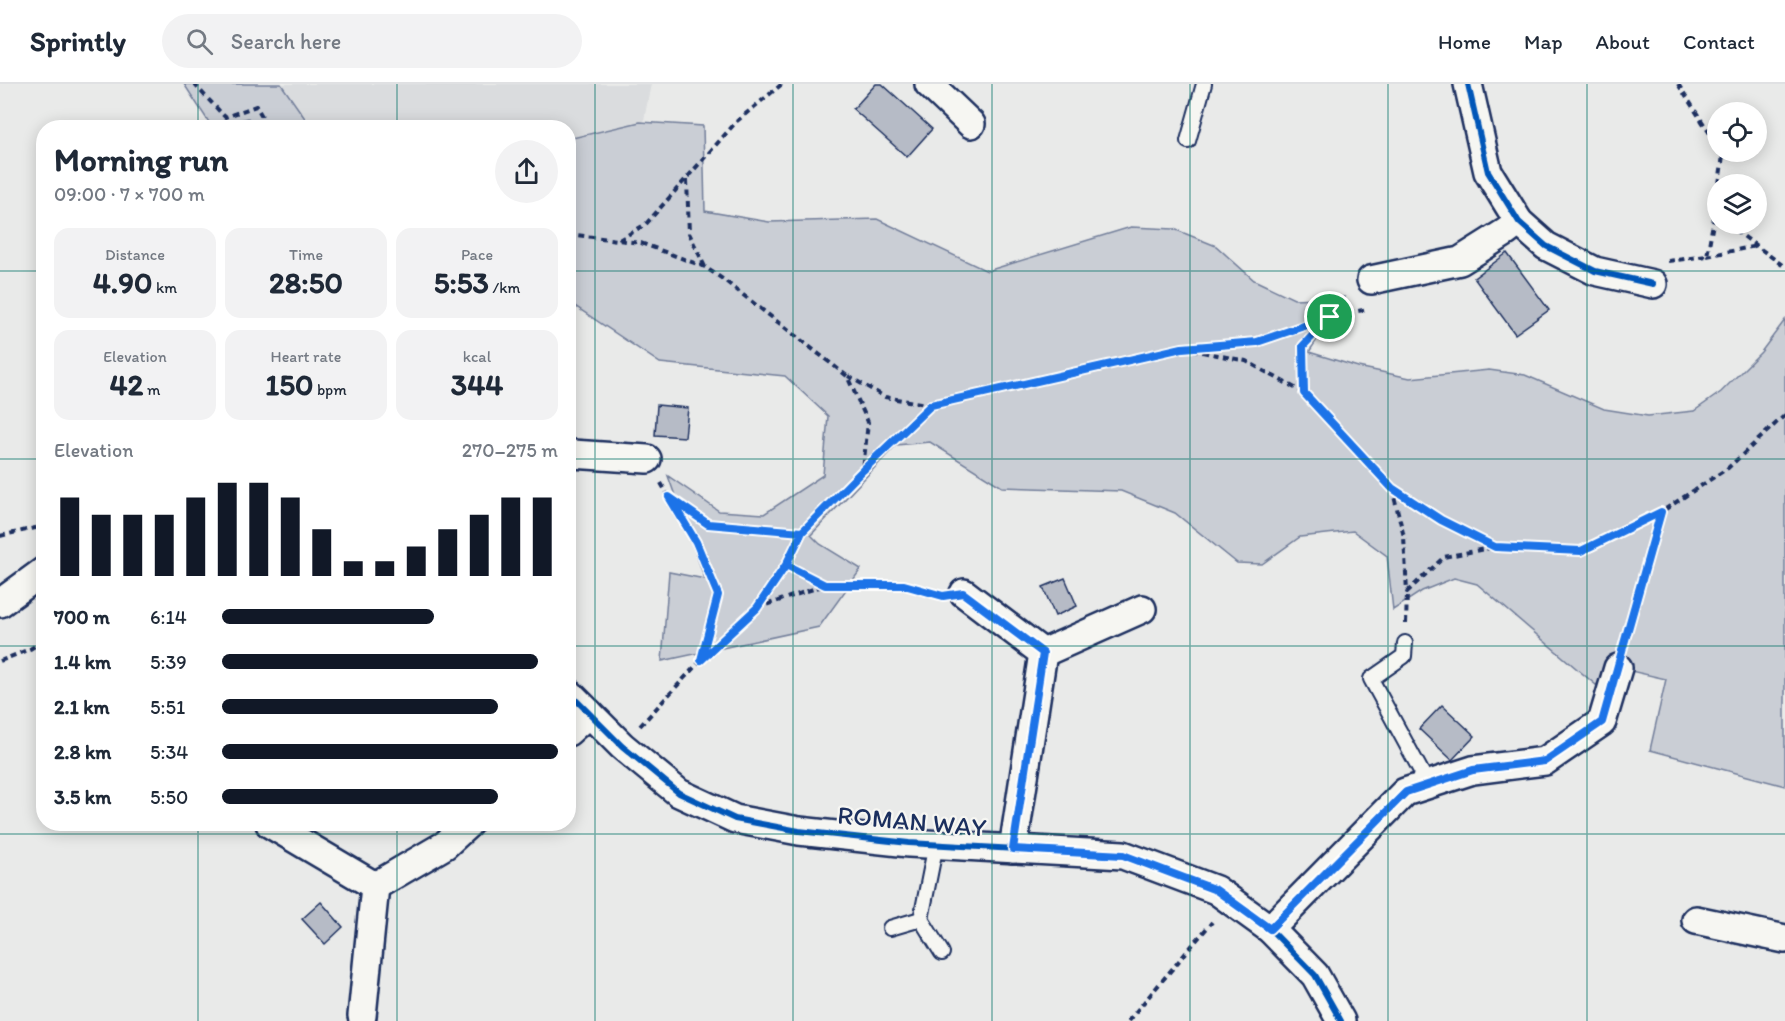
<!DOCTYPE html>
<html lang="en">
<head>
<meta charset="utf-8">
<style>
  body { margin:0; font-family:Itim,sans-serif; background:#f2f2f3; color:#1f2937; height:100vh; display:flex; flex-direction:column; font-size:22px; white-space:nowrap }
  * { box-sizing:border-box; margin:0 }
  p { font-size:20px; color:#747a83 }
  .icon { flex:none; width:33px; height:33px; fill:none; stroke:currentColor; stroke-width:2; stroke-linecap:round; stroke-linejoin:round }
  .map { position:relative; flex:1; overflow:hidden }
  .panel { position:absolute; left:36px; top:36px; width:540px; height:711px; display:flex; flex-direction:column; background:#fff; border-radius:24px; box-shadow:0 3px 15px #0003 }
  .panel>* { flex:none }
  .buttons { position:absolute; left:1707px; top:18px; display:grid; gap:12px }
  .buttons a { display:grid; place-items:center; width:60px; height:60px; border-radius:50%; background:#fff; box-shadow:0 3px 15px #0003; font-size:30px }
  .pin { position:absolute; display:grid; place-items:center; width:51px; height:51px; color:#fff; margin:-26px; border:3px solid #fff; border-radius:50%; box-shadow:0 2px 6px #0007 }
  .round { display:grid; place-items:center; flex:none; width:63px; height:63px; border-radius:32px; background:#f2f2f3 }
  .head { display:flex; align-items:center; justify-content:space-between; height:102px; padding:0 18px }
  h1 { font-size:33px; font-weight:700; line-height:45px }
  .stats { display:grid; grid-template-columns:repeat(3,1fr); gap:9px; height:102px; padding:6px 18px }
  .stats div { display:grid; align-content:center; border-radius:15px; background:#f2f2f3; text-align:center }
  .stats b { font-size:30px; font-weight:700 }
  .stats small { font-size:16px; font-weight:400 }
  .stats p { font-size:16px }
  .chart { height:168px; padding:12px 18px }
  .chart p { display:flex; justify-content:space-between }
  .chart svg { width:100%; height:108px; margin-top:6px; stroke:#111827; stroke-width:6 }
  ul { padding:0 18px; list-style:none; font-size:20px }
  li { display:grid; grid-template-columns:96px 72px 1fr; align-items:center; height:45px }
  li i { height:15px; border-radius:8px; background:#111827 }
  header { display:flex; align-items:center; gap:36px; box-sizing:border-box; height:84px; padding:0 30px; background:#fff; border-bottom:2px solid #e0e1e3 }
  header strong { font-size:28px }
  nav { display:flex; gap:33px; margin-inline-start:auto; font-size:21px }
  .search { width:420px; height:54px; background:#f2f2f3; display:flex; align-items:center; gap:15px; box-sizing:border-box; padding:0 21px; border-radius:33px; color:#747a83; font-size:22px }
  .map>svg:first-child { display:block }
  .built { fill:#dadcde }
  .green { fill:#caced5; stroke:#727e9a; stroke-width:1.5 }
  .building { fill:#b6bbc6; stroke:#1b2f5e; stroke-width:1.5 }
  .lines { fill:none; stroke-linecap:round; stroke-linejoin:round }
  .service-casing { stroke:#1b2f5e; stroke-width:18 }
  .minor-casing { stroke:#1b2f5e; stroke-width:32 }
  .path { stroke:#1b2f5e; stroke-width:4; stroke-dasharray:6 4.5; stroke-linecap:butt }
  .service { stroke:#f6f6f2; stroke-width:14 }
  .minor { stroke:#f6f6f2; stroke-width:27 }
  .cycleway-casing { stroke:#f6f6f2; stroke-width:10 }
  .cycleway { stroke:#0057b8; stroke-width:6 }
  .route-casing { stroke:#fff; stroke-width:12 }
  .route { stroke:#1a73e8; stroke-width:8 }
  .grid { fill:none; stroke:#0f766e; stroke-width:1.5; stroke-opacity:0.55 }
  .labels { text-anchor:middle; dominant-baseline:central; stroke-width:4.5; stroke-linejoin:round; paint-order:stroke }
  .street-label { font-size:26px; fill:#1b2f5e; stroke:#f6f6f2 }
</style>
</head>
<body>
<header>
<strong>Sprintly</strong>
<div class="search"><svg class="icon" aria-label="search" viewBox="0 0 24 24"><circle cx="10" cy="10" r="6"/><path d="M15 15l6 6"/></svg>Search here</div>
<nav><a>Home</a><a>Map</a><a>About</a><a>Contact</a></nav>
</header>
<div class="map">
<svg width="1785" height="937" viewBox="0 0 1785 937">
  <rect width="100%" height="100%" fill="#e9eae9"/>
  <filter id="ink" filterUnits="userSpaceOnUse"><feTurbulence type="fractalNoise" baseFrequency=".0167" numOctaves="2"/><feDisplacementMap in="SourceGraphic" scale="12" xChannelSelector="R" yChannelSelector="G"/><feConvolveMatrix kernelMatrix="1 2 1 2 8 2 1 2 1" color-interpolation-filters="sRGB"/></filter>
  <g filter="url(#ink)">
    <path class="built" d="M270,0H651L638,67L569,76L568,44L294,43Z"/>
    <g class="green">
      <path d="M184,0H281L311,43H254L248,34L212,43Z"/>
      <path d="M640,38L703,42L705,127L769,138L877,135L987,187L1131,143L1174,145L1216,162L1254,196L1294,215L1344,213L1309,268L1358,283L1410,294L1489,286L1525,291L1604,325L1648,332L1694,327L1721,308L1761,268L1785,236V702L1650,666L1666,595L1618,584L1596,601L1477,500L1454,494L1422,507L1393,526L1387,472L1353,447L1300,453L1262,480L1237,479L1175,429L1121,407L1002,403L930,358L896,361L811,451L820,460L861,485L819,543L662,577L669,488L705,495L668,392L719,427L764,430L823,391L828,332L785,292L660,279L569,218L568,55Z"/>
    </g>
    <g class="building">
      <path d="M876,0H882L932,45L907,73L853,25Z"/>
      <path d="M1507,169L1549,226L1515,250L1474,194Z"/>
      <path d="M657,321L688,324L685,353L655,351Z"/>
      <path d="M1065,494L1077,522L1055,532L1043,503Z"/>
      <path d="M1442,621L1475,652L1452,676L1419,645Z"/>
      <path d="M321,818L343,843L325,860L302,835Z"/>
    </g>
    <g class="lines">
      <g class="service-casing">
        <g id="service">
          <path d="M1188,57L1204,0"/>
          <path d="M1405,559L1404,572L1371,595L1428,700"/>
          <path d="M921,835L936,760"/>
          <path d="M890,844L921,835L942,869"/>
        </g>
      </g>
      <g class="minor-casing">
        <g id="minor">
          <path d="M929,0L971,40"/>
          <path d="M1468,0L1488,88L1519,138L1546,162L1595,187L1653,200"/>
          <path d="M1371,196L1460,177L1506,148L1519,138"/>
          <path d="M568,372L572,370L647,375"/>
          <path d="M964,509L1043,569L1013,765"/>
          <path d="M0,519L44,487"/>
          <path d="M1043,569L1142,525"/>
          <path d="M568,608L622,662L679,709L735,735L799,747L909,759L1123,771L1216,806L1270,845L1315,891L1341,937"/>
          <path d="M568,648L589,629"/>
          <path d="M270,740L375,802L445,761L468,740"/>
          <path d="M1696,836L1785,855"/>
          <path d="M1270,845L1405,708L1473,686L1545,677L1602,638L1618,584"/>
          <path d="M362,932L375,802"/>
        </g>
      </g>
      <g class="path">
        <path d="M194,0L225,33L256,22L269,44"/>
        <path d="M1678,0L1718,62"/>
        <path d="M687,96L689,149L705,183"/>
        <path d="M1719,100L1723,71L1721,68"/>
        <path d="M1727,140L1785,183"/>
        <path d="M568,153L577,151L641,159L705,183L724,196L847,292L868,338L863,386"/>
        <path d="M619,156L646,140L737,37L782,0"/>
        <path d="M1707,172L1756,162"/>
        <path d="M1668,177L1707,172L1718,112"/>
        <path d="M1188,264L1257,258L1329,234"/>
        <path d="M848,292L885,313L931,321"/>
        <path d="M1304,309L1303,262L1330,233L1368,225"/>
        <path d="M661,399L669,413"/>
        <path d="M1392,404L1404,453L1407,508L1444,473L1495,463L1581,467L1661,428L1728,384L1785,331"/>
        <path d="M0,452L44,442"/>
        <path d="M786,481L825,501"/>
        <path d="M757,524L825,501H904L936,510"/>
        <path d="M1406,540L1407,508"/>
        <path d="M1625,557L1661,429"/>
        <path d="M702,574L718,511L696,458L669,413L708,440L802,448"/>
        <path d="M0,577L30,565L44,556"/>
        <path d="M640,642L701,576L757,524L786,481L802,448L863,386L931,321L1183,264L1246,277L1304,309L1392,404L1441,436L1495,463"/>
        <path d="M1128,937L1212,838"/>
      </g>
      <use href="#service" class="service"/>
      <use href="#minor" class="minor"/>
      <g class="cycleway-casing">
        <g id="cycleway">
          <path d="M1468,0L1488,88L1519,138L1546,162L1595,187L1653,200"/>
          <path d="M964,509L1043,569L1013,765"/>
          <path d="M568,608L622,662L679,709L735,735L799,747L909,759L1123,771L1216,806L1270,845L1315,891L1341,937"/>
          <path d="M1270,845L1405,708L1473,686L1545,677L1602,638L1618,584"/>
        </g>
      </g>
      <use href="#cycleway" class="cycleway"/>
    </g>
  </g>
  <g class="lines" filter="url(#ink)">
    <g class="route-casing">
      <path id="route" d="M1330,233L1257,258L1182,264L931,321L863,386L802,448L786,481L757,524L701,576L718,511L696,458L669,413L708,440L802,448L786,481L825,501H904L943,512L963,509L1043,569L1013,765L1123,771L1216,806L1270,845L1406,708L1473,686L1545,677L1602,638L1661,428L1581,467L1495,463L1441,436L1392,404L1304,309L1303,262L1330,233"/>
    </g>
    <use href="#route" class="route"/>
  </g>
  <path class="grid" d="M198,0V44M397,0V44M595,0V937M793,0V937M992,0V937M1190,0V937M1388,0V937M1587,0V937M0,187H44M568,187H1785M0,375H44M568,375H1785M0,562H44M568,562H1785M198,740V937M397,740V937M0,750H1785"/>
  <g class="labels">
    <g class="street-label">
      <text transform="translate(912 737) rotate(5)">ROMAN WAY</text>
    </g>
  </g>
</svg>
<div class="buttons">
<a><svg class="icon" aria-label="locate" viewBox="0 0 24 24"><circle cx="12" cy="12" r="6"/><path d="M12 2v4M12 18v4M2 12h4M18 12h4"/></svg></a>
<a><svg class="icon" aria-label="layers" viewBox="0 0 24 24"><path d="M12 4l9 5-9 5-9-5zM3 14l9 5 9-5"/></svg></a>
</div>
<div class="pin" style="left:1330px;top:233px;background:#1e9e55"><svg class="icon" aria-label="arrive" viewBox="0 0 24 24"><path d="M6 21V4h12l-3 4 3 4H6"/></svg></div>
<section class="panel">
<div class="head"><div><h1>Morning run</h1><p>09:00 · 7 × 700 m</p></div><a class="round"><svg class="icon" aria-label="share" viewBox="0 0 24 24"><path d="M12 15V3M7 8l5-5 5 5M5 13v7h14v-7"/></svg></a></div>
<div class="stats">
<div><p>Distance</p><b>4.90<small> km</small></b></div>
<div><p>Time</p><b>28:50</b></div>
<div><p>Pace</p><b>5:53<small> /km</small></b></div>
</div>
<div class="stats">
<div><p>Elevation</p><b>42<small> m</small></b></div>
<div><p>Heart rate</p><b>150<small> bpm</small></b></div>
<div><p>kcal</p><b>344</b></div>
</div>
<div class="chart"><p><span>Elevation</span>270–275 m</p>
<svg viewBox="0 0 160 44" preserveAspectRatio="none"><path d="M5 44V12M15 44V19M25 44V19M35 44V19M45 44V12M55 44V6M65 44V6M75 44V12M85 44V25M95 44V38M105 44V38M115 44V32M125 44V25M135 44V19M145 44V12M155 44V12"/></svg>
</div>
<ul>
<li><b>700 m</b>6:14<i style="width:63%"></i></li>
<li><b>1.4 km</b>5:39<i style="width:94%"></i></li>
<li><b>2.1 km</b>5:51<i style="width:82%"></i></li>
<li><b>2.8 km</b>5:34<i style="width:100%"></i></li>
<li><b>3.5 km</b>5:50<i style="width:82%"></i></li>
</ul>
</section>
</div>
</body>
</html>
